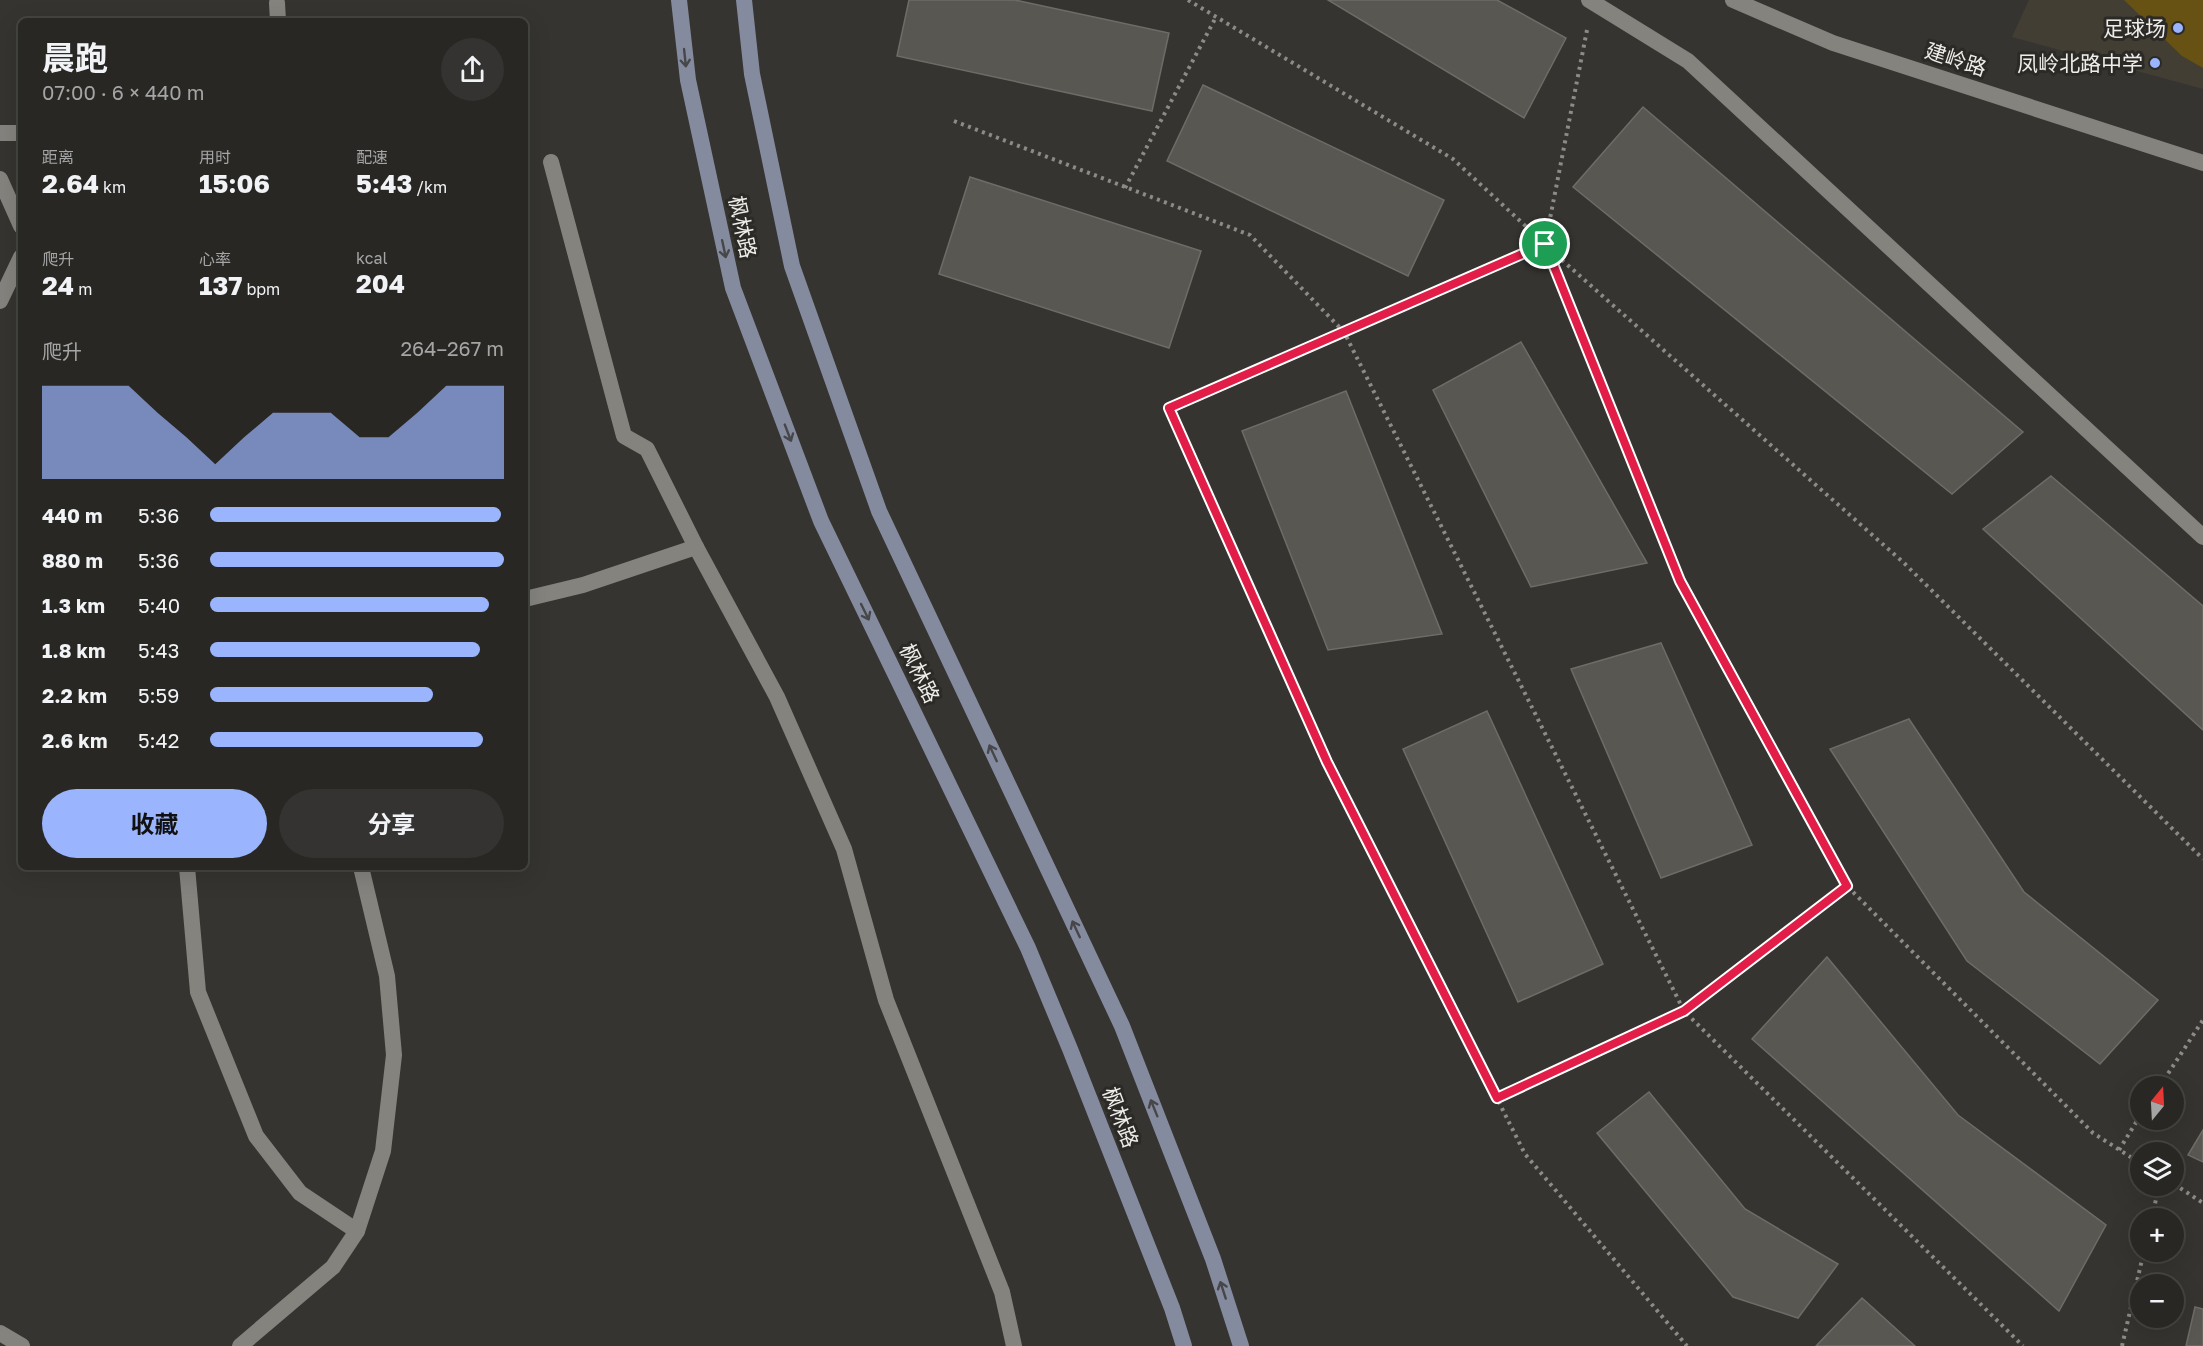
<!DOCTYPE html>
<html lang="zh">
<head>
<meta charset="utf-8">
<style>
  body { margin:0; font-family:"Golos Text","Noto Sans SC",sans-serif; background:#343331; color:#f1f3f6; height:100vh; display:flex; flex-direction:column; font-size:22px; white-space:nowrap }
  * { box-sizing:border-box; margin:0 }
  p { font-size:20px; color:#a5a5a6 }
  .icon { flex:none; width:33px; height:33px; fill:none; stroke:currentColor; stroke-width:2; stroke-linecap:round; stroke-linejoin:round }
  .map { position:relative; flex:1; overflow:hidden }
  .drawer { position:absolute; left:18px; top:18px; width:510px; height:852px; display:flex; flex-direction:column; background:#282724; border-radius:9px; box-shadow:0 6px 24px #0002,0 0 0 2px #444441 }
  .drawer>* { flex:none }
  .needle { width:39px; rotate:18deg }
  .tools { position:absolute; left:2130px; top:1076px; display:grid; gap:12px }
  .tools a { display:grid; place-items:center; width:54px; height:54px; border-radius:50%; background:#282724; box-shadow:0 6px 24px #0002,0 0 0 2px #444441; font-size:30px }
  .pin { position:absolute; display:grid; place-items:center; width:51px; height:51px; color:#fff; margin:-26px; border:3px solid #fff; border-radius:50%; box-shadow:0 2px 6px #0007 }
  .round { display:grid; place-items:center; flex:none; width:63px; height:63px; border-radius:32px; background:#343331 }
  .overview { display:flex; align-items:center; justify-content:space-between; height:102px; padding:0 24px }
  h1 { font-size:33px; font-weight:700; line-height:45px }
  .stats { display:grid; grid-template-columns:repeat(3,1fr); gap:9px; height:102px; padding:6px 24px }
  .stats div { display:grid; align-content:center }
  .stats b { font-size:26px; font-weight:700 }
  .stats small { font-size:16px; font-weight:400 }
  .stats p { font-size:16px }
  .chart { height:168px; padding:12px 24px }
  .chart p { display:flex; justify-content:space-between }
  .chart svg { width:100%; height:108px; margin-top:6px; fill:#9ab5fd; opacity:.7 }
  .button { display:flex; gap:12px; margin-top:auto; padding:12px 24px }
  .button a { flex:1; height:69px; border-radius:36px; background:#9ab5fd; color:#111; font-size:24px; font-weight:700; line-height:69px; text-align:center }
  .button a+a { background:#343331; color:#f1f3f6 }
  ul { padding:0 24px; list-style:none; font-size:20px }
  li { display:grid; grid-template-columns:96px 72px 1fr; align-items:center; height:45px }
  li i { height:15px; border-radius:8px; background:#9ab5fd }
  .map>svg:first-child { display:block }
  .built { fill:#423e34 }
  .green { fill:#675113 }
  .building { fill:#595752; stroke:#6e6c67; stroke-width:1.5 }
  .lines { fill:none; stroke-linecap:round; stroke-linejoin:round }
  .path { stroke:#8c8b87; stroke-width:4; stroke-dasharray:3 4.5; stroke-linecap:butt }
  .service { stroke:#85837e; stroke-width:16 }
  .minor { stroke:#85837e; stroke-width:16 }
  .secondary { stroke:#858b9e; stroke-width:16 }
  .oneway { stroke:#47474a }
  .route-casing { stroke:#fff; stroke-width:12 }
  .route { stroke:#e11d48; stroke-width:8 }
  .poi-dot { fill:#9ab5fd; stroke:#2c2a26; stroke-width:2 }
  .labels { text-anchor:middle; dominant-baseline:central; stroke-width:6; stroke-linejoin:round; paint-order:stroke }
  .poi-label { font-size:21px; fill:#eeedea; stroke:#2c2a26; text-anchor:end }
  .street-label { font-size:21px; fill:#eeedea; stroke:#2c2a26 }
</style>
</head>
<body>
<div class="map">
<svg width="2203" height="1346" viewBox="0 0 2203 1346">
  <rect width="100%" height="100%" fill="#363430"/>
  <path class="built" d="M2029,0H2203V89L2012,37Z"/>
  <path class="green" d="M2124,0H2203V68L2182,56Z"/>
  <g class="building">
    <path d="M909,0H1015L1169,33L1152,111L897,56Z"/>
    <path d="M1328,0H1497L1566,38L1524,118Z"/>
    <path d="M1203,85L1444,200L1408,276L1167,161Z"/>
    <path d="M1643,107L2023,432L1952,494L1573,187Z"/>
    <path d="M970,177L1201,251L1169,348L939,274Z"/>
    <path d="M1521,342L1647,563L1531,587L1433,390Z"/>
    <path d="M1346,391L1442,634L1328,650L1242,431Z"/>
    <path d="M2051,476L2203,606V730L1983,529Z"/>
    <path d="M1661,643L1752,845L1661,878L1571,669Z"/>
    <path d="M1487,711L1603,964L1518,1002L1403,749Z"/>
    <path d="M1909,719L2024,892L2158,1000L2100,1064L1967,961L1830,749Z"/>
    <path d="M1827,957L1958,1115L2106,1225L2059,1311L1752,1039Z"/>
    <path d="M1649,1092L1745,1209L1838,1264L1798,1318L1733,1297L1597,1133Z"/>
    <path d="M2203,1130V1162L2188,1155Z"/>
    <path d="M1862,1298L1915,1346H1816Z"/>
    <path d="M2195,1307L2203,1309V1346H2186Z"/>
  </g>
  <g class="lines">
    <g class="path">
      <path d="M1188,0L1453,159L1545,244L1169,408L1327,762L1525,1154L1687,1346"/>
      <path d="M1587,30L1545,244L1680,581L1847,886L2093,1133L2140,1163"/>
      <path d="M954,121L1250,235L1344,332L1684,1011L2023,1346"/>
      <path d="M1125,188L1216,17"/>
      <path d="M1545,245L1904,563L2203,859"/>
      <path d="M2160,1086L2203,1020"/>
      <path d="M1497,1098L1684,1011L1847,886"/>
      <path d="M2119,1150L2140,1116"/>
      <path d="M2174,1184L2203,1203"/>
      <path d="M2152,1218L2159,1185"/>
      <path d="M2122,1346L2144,1251"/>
    </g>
    <g class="service">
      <path d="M277,3L278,21"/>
      <path d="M0,133H21"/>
      <path d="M551,162L624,436L647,449L696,547"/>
      <path d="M0,179L21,226"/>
      <path d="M0,301L21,257"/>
      <path d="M525,599L583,585L696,547L777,697L844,849L886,1000L1002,1292L1014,1346"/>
      <path d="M187,867L198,992L256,1136L300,1193L357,1231"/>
      <path d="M0,1333L22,1346"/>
      <path d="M240,1346L333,1267L357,1231L383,1151L394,1055L387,976L361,867"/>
    </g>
    <g class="minor">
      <path d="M1589,0L1688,61L2203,537"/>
      <path d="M1733,0L1833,43L2203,163"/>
    </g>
    <g class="secondary">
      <path d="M679,0L688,80L733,288L821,521L1028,948L1070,1049L1172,1308L1184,1346"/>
      <path d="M744,0L752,74L792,266L879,511L1122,1026L1213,1259L1241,1346"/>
    </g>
  </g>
  <defs><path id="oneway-shaft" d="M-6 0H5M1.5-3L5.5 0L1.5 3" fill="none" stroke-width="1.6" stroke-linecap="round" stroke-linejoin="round" transform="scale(1.5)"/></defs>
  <g class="oneway">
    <use href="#oneway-shaft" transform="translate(685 58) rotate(84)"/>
    <use href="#oneway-shaft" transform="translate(724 249) rotate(78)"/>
    <use href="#oneway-shaft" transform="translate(788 433) rotate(69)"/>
    <use href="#oneway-shaft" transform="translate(865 612) rotate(64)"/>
    <use href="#oneway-shaft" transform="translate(993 753) rotate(-115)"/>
    <use href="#oneway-shaft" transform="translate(1076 929) rotate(-115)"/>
    <use href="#oneway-shaft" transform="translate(1154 1108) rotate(-112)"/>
    <use href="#oneway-shaft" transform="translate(1223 1290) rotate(-108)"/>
  </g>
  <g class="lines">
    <g class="route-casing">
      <path id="route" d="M1545,244L1680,581L1847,886L1684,1011L1497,1098L1327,762L1169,408Z"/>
    </g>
    <use href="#route" class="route"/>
  </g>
  <g class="poi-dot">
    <circle cx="2178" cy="28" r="6"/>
    <circle cx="2155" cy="63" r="6"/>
  </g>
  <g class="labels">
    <g class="poi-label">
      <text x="2166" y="28">足球场</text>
      <text x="2143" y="63">凤岭北路中学</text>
    </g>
    <g class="street-label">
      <text transform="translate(1956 59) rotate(18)">建岭路</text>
      <text transform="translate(743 227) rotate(78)">枫林路</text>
      <text transform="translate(920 673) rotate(64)">枫林路</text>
      <text transform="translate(1121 1117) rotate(69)">枫林路</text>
    </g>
  </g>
</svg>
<div class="tools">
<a><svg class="needle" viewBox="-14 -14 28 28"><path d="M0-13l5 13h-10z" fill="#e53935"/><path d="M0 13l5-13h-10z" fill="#a5a5a6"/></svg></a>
<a><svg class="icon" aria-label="layers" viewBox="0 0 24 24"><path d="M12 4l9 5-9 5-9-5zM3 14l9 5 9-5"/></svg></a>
<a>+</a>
<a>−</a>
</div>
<div class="pin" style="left:1545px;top:244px;background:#1e9e55"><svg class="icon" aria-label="arrive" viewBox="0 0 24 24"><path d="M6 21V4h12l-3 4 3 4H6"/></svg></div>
<section class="drawer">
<div class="overview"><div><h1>晨跑</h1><p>07:00 · 6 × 440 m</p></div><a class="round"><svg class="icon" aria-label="share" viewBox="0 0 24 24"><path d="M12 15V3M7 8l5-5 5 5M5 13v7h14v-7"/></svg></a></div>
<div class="stats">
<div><p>距离</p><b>2.64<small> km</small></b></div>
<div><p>用时</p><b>15:06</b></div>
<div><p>配速</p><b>5:43<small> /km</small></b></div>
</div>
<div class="stats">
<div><p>爬升</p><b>24<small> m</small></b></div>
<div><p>心率</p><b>137<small> bpm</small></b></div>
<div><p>kcal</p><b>204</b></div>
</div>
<div class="chart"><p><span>爬升</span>264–267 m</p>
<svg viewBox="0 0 160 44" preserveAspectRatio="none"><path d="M0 44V6L10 6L20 6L30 6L40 17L50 27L60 38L70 27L80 17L90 17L100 17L110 27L120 27L130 17L140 6L150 6L160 6V44z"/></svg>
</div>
<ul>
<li><b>440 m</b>5:36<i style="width:99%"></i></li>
<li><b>880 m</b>5:36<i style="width:100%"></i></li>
<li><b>1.3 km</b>5:40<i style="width:95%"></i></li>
<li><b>1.8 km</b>5:43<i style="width:92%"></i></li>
<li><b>2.2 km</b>5:59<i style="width:76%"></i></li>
<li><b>2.6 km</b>5:42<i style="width:93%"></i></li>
</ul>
<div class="button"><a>收藏</a><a>分享</a></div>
</section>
</div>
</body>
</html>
